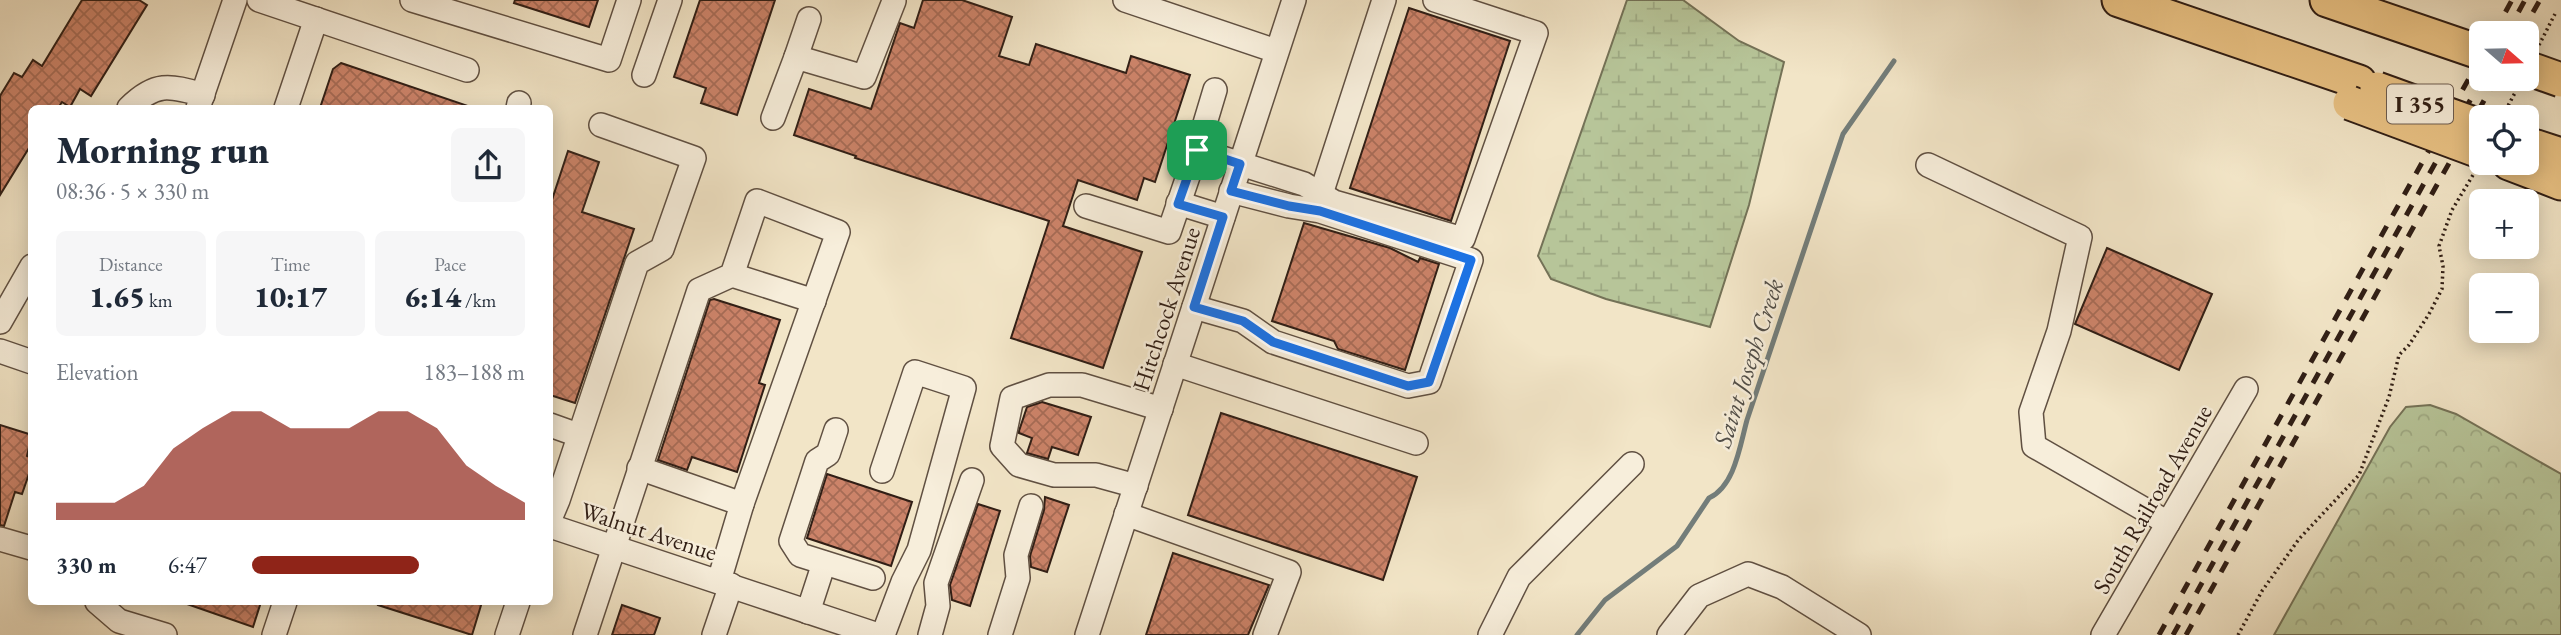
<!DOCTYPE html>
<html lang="en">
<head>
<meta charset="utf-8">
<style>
  body { margin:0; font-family:"EB Garamond",serif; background:#f6f6f7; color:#1f2937; height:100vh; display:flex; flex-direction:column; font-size:26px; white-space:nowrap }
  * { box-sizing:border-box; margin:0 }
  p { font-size:23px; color:#747a83 }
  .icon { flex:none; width:38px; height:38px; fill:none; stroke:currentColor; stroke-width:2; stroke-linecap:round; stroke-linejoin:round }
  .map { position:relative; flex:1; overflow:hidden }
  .sheet { position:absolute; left:28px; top:105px; width:525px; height:500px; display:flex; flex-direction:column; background:#fff; border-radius:10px; box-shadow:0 4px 18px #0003 }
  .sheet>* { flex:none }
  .needle { width:46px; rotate:110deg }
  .tools { position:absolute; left:2469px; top:21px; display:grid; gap:14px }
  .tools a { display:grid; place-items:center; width:70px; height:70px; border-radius:10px; background:#fff; box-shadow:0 4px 18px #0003; font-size:35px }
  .pin { position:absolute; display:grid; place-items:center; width:60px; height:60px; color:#fff; margin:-30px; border-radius:14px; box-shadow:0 4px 10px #0006 }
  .round { display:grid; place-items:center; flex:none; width:74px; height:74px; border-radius:10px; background:#f6f6f7 }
  .head { display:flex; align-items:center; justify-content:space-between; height:119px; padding:0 28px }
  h1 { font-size:38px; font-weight:800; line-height:52px }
  .metrics { display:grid; grid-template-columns:repeat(3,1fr); gap:10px; height:119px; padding:7px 28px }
  .metrics div { display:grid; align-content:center; border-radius:10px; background:#f6f6f7; text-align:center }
  .metrics b { font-size:30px; font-weight:800 }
  .metrics small { font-size:19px; font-weight:400 }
  .metrics p { font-size:19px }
  .chart { height:196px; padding:14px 28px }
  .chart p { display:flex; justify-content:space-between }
  .chart svg { width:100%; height:126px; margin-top:7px; fill:#8f2418; opacity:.7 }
  ul { padding:0 28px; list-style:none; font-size:23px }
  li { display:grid; grid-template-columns:112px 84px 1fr; align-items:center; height:52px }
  li i { height:18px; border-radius:9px; background:#8f2418 }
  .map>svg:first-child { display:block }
  .forest { fill:url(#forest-crowns); stroke:#747257; stroke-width:2 }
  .wetland { fill:url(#wetland-marsh); stroke:#747257; stroke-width:2 }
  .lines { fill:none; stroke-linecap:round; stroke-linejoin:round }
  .stream { stroke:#737d7a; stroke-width:5 }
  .building { fill:url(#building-cross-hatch); stroke:#301e15; stroke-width:2 }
  .minor-casing { stroke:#605042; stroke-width:26 }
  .highway-casing { stroke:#301e15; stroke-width:37 }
  .path { stroke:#301e15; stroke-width:3.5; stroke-dasharray:2 3.5; stroke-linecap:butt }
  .minor { stroke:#f7eedb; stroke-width:23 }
  .highway { stroke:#e9c284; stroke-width:33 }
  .rail { stroke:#301e15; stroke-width:5; stroke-dasharray:12 12; stroke-linecap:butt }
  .highway-bridge-casing { stroke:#301e15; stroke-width:37; stroke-linecap:butt }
  .highway-bridge { stroke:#e9c284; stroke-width:33 }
  .route-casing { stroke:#fff; stroke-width:14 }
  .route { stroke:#1a73e8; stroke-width:9 }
  .labels { text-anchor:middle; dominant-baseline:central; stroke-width:5; stroke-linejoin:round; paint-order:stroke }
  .shield { fill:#f7eedb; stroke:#6c5c50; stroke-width:2 }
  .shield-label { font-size:23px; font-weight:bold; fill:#301e15 }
  .street-label { font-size:24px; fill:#301e15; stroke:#f7eedb }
  .water-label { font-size:26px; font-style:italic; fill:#514e48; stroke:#f7eedb }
</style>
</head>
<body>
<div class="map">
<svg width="2561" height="635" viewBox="0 0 2561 635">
  <defs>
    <pattern id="forest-crowns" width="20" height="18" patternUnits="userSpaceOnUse" patternTransform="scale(1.75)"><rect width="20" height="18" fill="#b7c599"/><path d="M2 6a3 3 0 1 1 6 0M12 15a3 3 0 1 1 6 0" fill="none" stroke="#9ea983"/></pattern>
    <pattern id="wetland-marsh" width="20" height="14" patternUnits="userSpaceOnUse" patternTransform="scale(1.75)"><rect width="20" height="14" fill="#b7c599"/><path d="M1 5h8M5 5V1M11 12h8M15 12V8" fill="none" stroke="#9ea983"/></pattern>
    <pattern id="building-cross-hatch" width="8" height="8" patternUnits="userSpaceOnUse" patternTransform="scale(1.75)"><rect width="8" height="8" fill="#cc8369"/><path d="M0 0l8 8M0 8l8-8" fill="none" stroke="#a66b55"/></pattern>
  </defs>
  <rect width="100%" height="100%" fill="#f2e5c7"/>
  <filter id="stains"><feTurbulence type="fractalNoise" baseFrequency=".00286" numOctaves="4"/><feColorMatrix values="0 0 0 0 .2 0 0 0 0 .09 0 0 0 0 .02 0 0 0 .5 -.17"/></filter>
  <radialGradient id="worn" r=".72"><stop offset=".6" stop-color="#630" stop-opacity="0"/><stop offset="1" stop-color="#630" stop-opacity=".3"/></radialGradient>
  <path class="forest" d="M2430,405L2456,414L2561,474V635H2274L2390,427L2406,407Z"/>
  <path class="wetland" d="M1627,0H1683L1739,41L1784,62L1749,205L1710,327L1606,299L1551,279L1538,256Z"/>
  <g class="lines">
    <path class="stream" d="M1577,635L1605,600L1677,546L1709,498C1735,486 1740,445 1747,420L1843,134L1894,61"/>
  </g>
  <g class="building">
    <path d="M82,0H139L147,5L91,96L80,89L70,107L62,102L58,108H32V143L0,195V96L14,73L22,77L33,60L42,66Z"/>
    <path d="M515,0H598L589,27L514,3Z"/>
    <path d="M700,0H775L737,115L701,103L706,88L674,77Z"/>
    <path d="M923,0H962L1012,17L999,56L1029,65L1036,44L1126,73L1131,56L1190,75L1155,182L1144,178L1137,200L1078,180L1063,226L1142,252L1103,368L1011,338L1049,221L855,158L856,156L794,135L809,89L871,109L900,23L914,28Z"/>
    <path d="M1409,8L1510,41L1451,221L1350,188Z"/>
    <path d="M341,63L468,106L467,108H320L333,69Z"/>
    <path d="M568,151L599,162L582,212L634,229L575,403L550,395V206Z"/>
    <path d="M1304,223L1390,248L1418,262L1420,258L1439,264L1405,370L1338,349L1334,341L1272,321Z"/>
    <path d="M2107,248L2212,294L2179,370L2075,324Z"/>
    <path d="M714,299L780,320L759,383L765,385L737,472L692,457L687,470L658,460L710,300Z"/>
    <path d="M1042,402L1091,417L1078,455L1052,447L1048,459L1027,453L1032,438L1019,433V431L1027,407Z"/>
    <path d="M1221,413L1417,477L1383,580L1188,515Z"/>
    <path d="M0,425L32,435L27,456L32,458V465L22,494L15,492L4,526L0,525Z"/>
    <path d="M827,474L912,502L891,566L807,538Z"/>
    <path d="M1045,497L1069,505L1047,572L1031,567L1030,556L1044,510Z"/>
    <path d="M978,504L1000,511L970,606L952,600L950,585Z"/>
    <path d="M1173,553L1269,585L1248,635H1146Z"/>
    <path d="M187,602H261L253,627L187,604Z"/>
    <path d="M379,602H482L472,635L378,605Z"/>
    <path d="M622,605L660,618L654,635H612Z"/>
  </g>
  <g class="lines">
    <g class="minor-casing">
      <g id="minor">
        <path d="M259,0L467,70"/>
        <path d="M412,0L609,60L629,0"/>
        <path d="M1125,0L1276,51"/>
        <path d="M796,57L809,19"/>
        <path d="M644,75L670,0"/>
        <path d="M1215,90L1197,150L1304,184L1334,202L1463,239L1536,33L1435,0"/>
        <path d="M129,108C155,82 169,85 203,95"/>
        <path d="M198,108L235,0"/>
        <path d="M286,108L316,19"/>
        <path d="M518,108L519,103"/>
        <path d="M773,118L796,57L864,77L894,1"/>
        <path d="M1928,165L2080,237L2059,331L2031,412L2034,446L2168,523"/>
        <path d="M1321,194L1384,0"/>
        <path d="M1178,203L1223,217"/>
        <path d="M1086,206L1169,232L1197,150"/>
        <path d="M732,275L814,301"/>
        <path d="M1194,307L1243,321L1273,342L1408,386L1429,382L1471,260L1320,211L1289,206L1231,191"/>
        <path d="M0,322L32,266"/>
        <path d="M0,351L32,362"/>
        <path d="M1175,364L1416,443"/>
        <path d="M550,425L578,435"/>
        <path d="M836,430L828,454L817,461L791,541L800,555L873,578"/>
        <path d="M639,468L742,504"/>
        <path d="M882,471L915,372L964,388L919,550L903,582L883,635"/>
        <path d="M1136,486L1096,475H1054L1019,465L1002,446L1012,398L1049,385H1082L1161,409"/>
        <path d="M1126,514L1289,572L1265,635"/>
        <path d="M550,519L558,500L637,263L662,249L694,158L601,125"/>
        <path d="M550,526L878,635"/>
        <path d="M0,539L31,548L32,546"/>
        <path d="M97,602L119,621L165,635"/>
        <path d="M808,612L824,563"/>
        <path d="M274,635L285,602"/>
        <path d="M507,635L518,602"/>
        <path d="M585,635L699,290L732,275L757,201L838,232L742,504L719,581"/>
        <path d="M714,635L731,585"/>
        <path d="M930,635L938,606L936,583L972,480"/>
        <path d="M1000,635L1018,578L1016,555L1031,506"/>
        <path d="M1087,635L1294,0"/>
        <path d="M1490,635L1519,577L1632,464"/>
        <path d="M1669,635L1699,596L1748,574L1782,587L1859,635"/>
        <path d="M2103,635L2246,389"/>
      </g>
    </g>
    <g class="highway-casing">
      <g id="highway">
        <path d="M2119,0L2359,82"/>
        <path d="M2327,0L2482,53"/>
        <path d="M2527,144L2561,155"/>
        <path d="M2509,163L2561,183"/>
      </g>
    </g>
    <g class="path">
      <path d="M2539,45L2555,14"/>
      <path d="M2503,115L2516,91"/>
      <path d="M2238,635L2262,591L2299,539L2359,475L2389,397L2399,355L2409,345L2429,314L2442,289L2443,266L2439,246L2452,210L2473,175"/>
    </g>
    <use href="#minor" class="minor"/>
    <use href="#highway" class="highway"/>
    <g class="rail">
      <path d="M2494,33L2512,0"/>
      <path d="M2507,33L2525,0"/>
      <path d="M2521,33L2540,0"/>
      <path d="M2159,635L2482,55"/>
      <path d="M2173,635L2482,79"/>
      <path d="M2186,635L2496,79"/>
    </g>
    <g class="highway-bridge-casing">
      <g id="highway-bridge">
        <path d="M2527,68L2561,80"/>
        <path d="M2377,89L2482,127"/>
        <path d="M2350,103L2482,152"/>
      </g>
    </g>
    <use href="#highway-bridge" class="highway-bridge"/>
  </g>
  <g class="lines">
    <g class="route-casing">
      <path id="route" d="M1197,150L1240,164L1231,191L1289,206L1320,211L1471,260L1429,382L1408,386L1273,342L1243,321L1194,307L1223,217L1178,204Z"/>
    </g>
    <use href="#route" class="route"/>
  </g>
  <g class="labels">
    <rect class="shield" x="2387" y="84.5" width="66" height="39" rx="5"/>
    <g class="shield-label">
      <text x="2420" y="104">I 355</text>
    </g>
    <g class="street-label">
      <text transform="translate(1166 309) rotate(-72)">Hitchcock Avenue</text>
      <text transform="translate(2152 499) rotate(-60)">South Railroad Avenue</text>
      <text transform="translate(649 531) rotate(18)">Walnut Avenue</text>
    </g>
    <g class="water-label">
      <text transform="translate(1748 363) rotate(-72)">Saint Joseph Creek</text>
    </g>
  </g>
  <rect width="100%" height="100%" filter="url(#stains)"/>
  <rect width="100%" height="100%" fill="url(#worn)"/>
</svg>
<div class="tools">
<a><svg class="needle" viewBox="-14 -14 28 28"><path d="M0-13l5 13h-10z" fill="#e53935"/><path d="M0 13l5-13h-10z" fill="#747a83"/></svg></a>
<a><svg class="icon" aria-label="locate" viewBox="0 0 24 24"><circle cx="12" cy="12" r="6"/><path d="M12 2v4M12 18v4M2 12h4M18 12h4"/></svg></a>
<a>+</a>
<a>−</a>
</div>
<div class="pin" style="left:1197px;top:150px;background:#1e9e55"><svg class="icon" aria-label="arrive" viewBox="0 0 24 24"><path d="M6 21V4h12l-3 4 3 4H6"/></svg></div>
<section class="sheet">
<div class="head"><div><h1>Morning run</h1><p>08:36 · 5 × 330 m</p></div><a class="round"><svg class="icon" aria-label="share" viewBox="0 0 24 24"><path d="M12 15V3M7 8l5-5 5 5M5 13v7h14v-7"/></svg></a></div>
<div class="metrics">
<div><p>Distance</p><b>1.65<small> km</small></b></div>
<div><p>Time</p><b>10:17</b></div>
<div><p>Pace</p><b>6:14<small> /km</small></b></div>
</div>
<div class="chart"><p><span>Elevation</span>183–188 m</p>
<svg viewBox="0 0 160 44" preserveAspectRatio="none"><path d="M0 44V38L10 38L20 38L30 32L40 19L50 12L60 6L70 6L80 12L90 12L100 12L110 6L120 6L130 12L140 25L150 32L160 38V44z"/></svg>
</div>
<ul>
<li><b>330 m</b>6:47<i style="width:61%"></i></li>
</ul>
</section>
</div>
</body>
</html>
